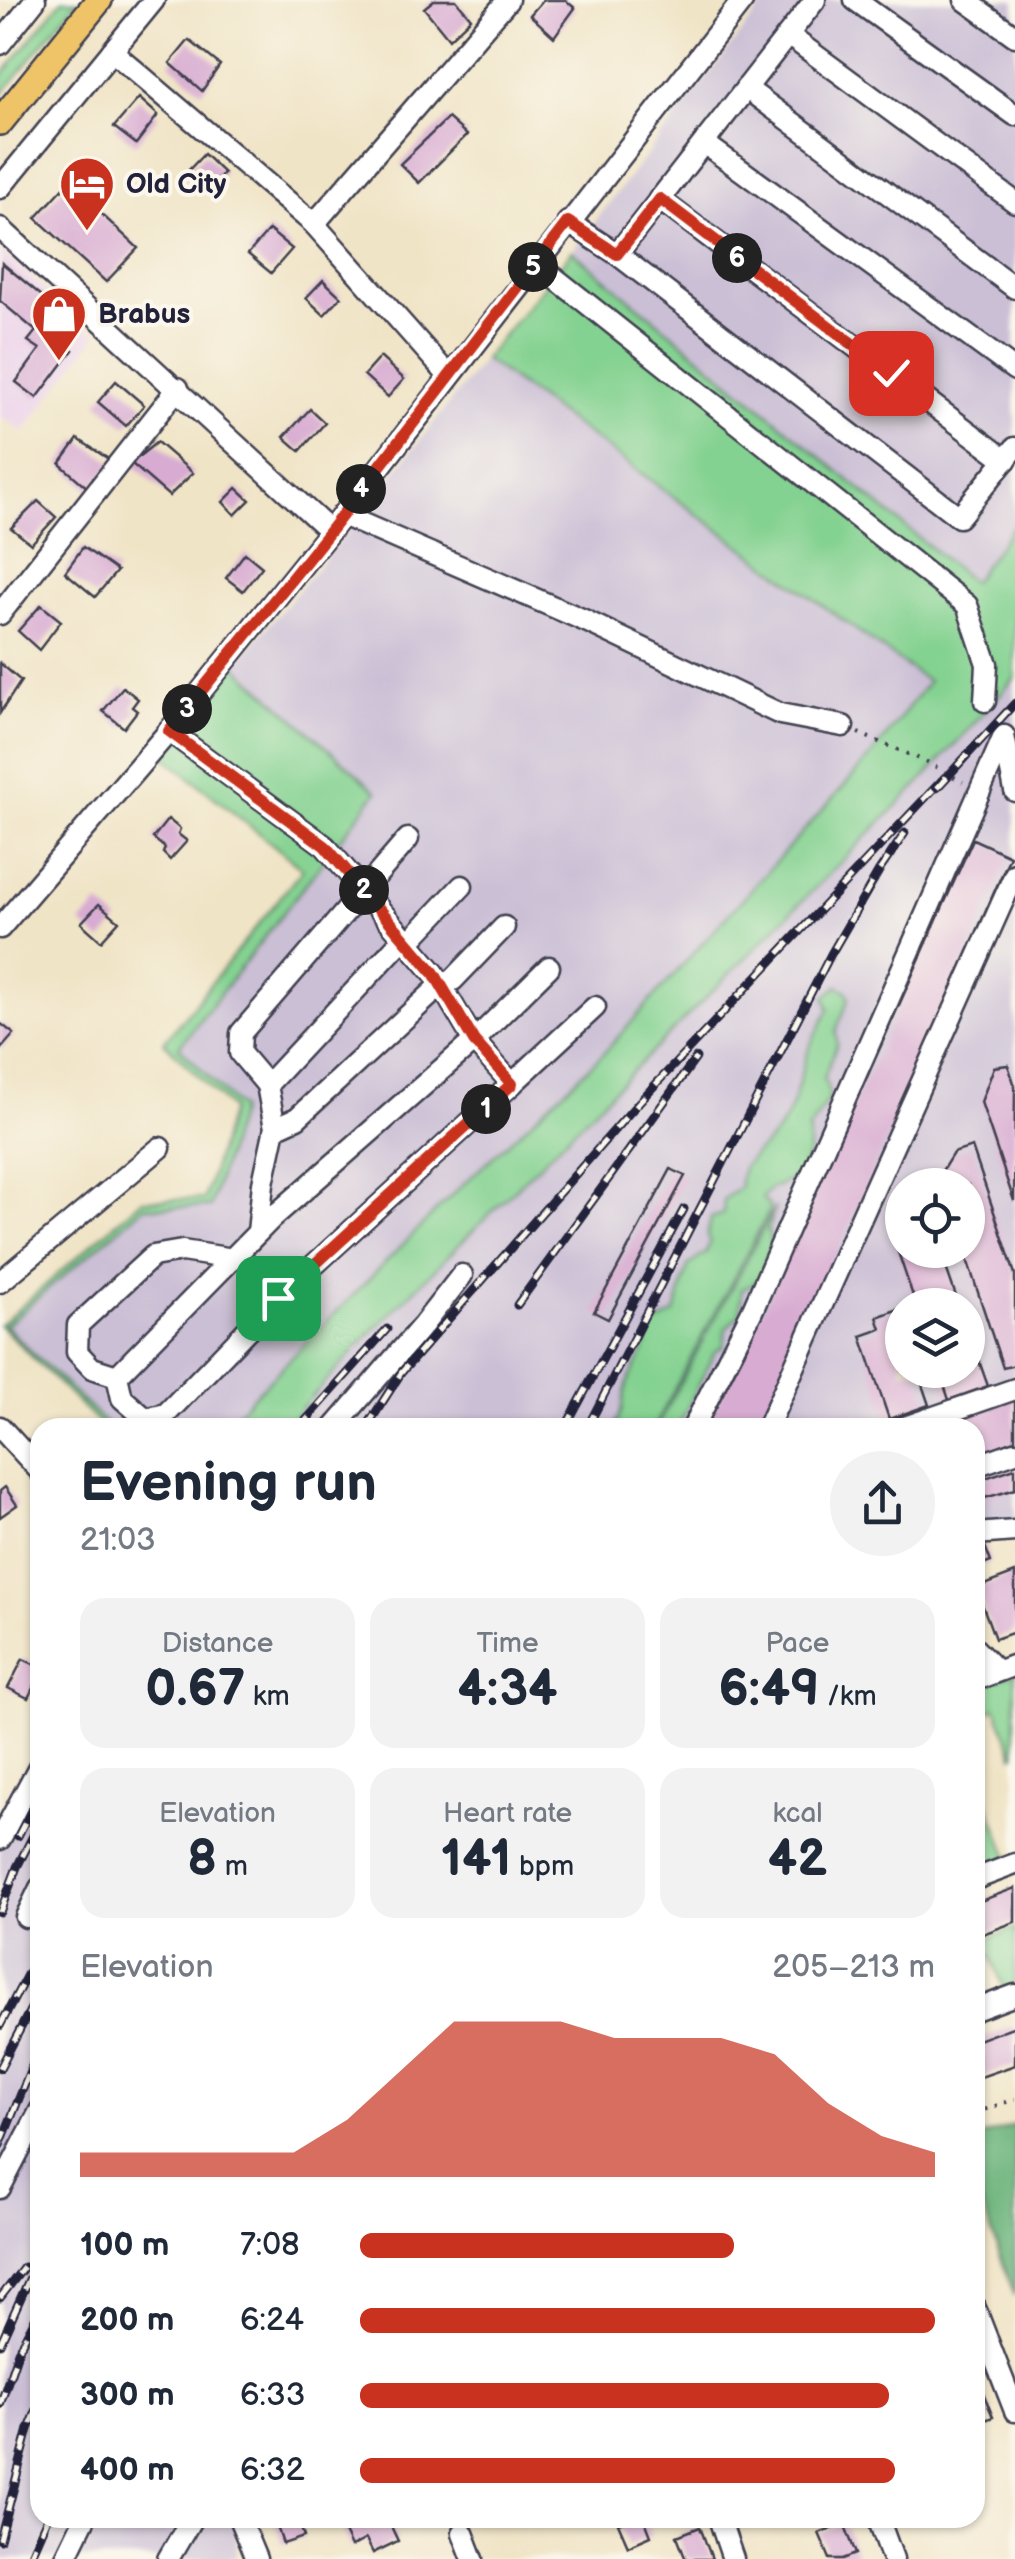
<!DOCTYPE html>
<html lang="en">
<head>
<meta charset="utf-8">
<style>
  body { margin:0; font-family:"Balsamiq Sans",sans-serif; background:#f2f2f3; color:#1f2937; height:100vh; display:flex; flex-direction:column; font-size:38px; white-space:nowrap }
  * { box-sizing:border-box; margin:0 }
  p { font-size:32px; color:#747a83 }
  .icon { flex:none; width:55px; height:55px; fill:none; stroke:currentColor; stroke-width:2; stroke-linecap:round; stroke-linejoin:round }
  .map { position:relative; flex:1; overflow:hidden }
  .side { position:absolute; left:30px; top:1418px; width:955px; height:1110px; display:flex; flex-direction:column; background:#fff; border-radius:30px; box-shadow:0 2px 8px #0004 }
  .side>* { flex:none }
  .fabs { position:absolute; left:885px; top:1168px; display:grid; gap:20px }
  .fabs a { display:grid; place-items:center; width:100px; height:100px; border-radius:50%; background:#fff; box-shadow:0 2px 8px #0004; font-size:50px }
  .pin { position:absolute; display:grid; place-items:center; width:85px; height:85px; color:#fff; margin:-42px; border-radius:20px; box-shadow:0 5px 15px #0006 }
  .km { position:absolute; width:50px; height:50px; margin:-25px; border-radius:50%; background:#222; color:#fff; font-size:28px; line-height:50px; text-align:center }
  .round { display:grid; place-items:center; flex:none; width:105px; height:105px; border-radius:52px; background:#f2f2f3 }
  .headline { display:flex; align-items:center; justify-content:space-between; height:170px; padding:0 50px }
  h1 { font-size:55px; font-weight:700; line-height:75px }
  .metrics { display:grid; grid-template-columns:repeat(3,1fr); gap:15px; height:170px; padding:10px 50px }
  .metrics div { display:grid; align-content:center; border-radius:25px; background:#f2f2f3; text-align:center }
  .metrics b { font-size:50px; font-weight:700 }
  .metrics small { font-size:28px; font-weight:400 }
  .metrics p { font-size:28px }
  .chart { height:280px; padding:20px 50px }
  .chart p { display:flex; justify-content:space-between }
  .chart svg { width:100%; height:180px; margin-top:10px; fill:#c8321e; opacity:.7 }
  ul { padding:0 50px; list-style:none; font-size:32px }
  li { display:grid; grid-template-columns:160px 120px 1fr; align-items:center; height:75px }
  li i { height:25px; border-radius:12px; background:#c8321e }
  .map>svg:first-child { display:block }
  .built { fill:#ebd1eb }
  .industrial { fill:#cbbfd5; fill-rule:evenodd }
  .green { fill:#84d291; stroke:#537a66; stroke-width:2.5 }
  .forest { fill:#6bb47b; stroke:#466b5b; stroke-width:2.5 }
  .building { fill:#d8acd2 }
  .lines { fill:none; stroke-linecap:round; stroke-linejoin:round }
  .minor-casing { stroke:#413f50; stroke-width:25 }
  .major-casing { stroke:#413f50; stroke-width:30 }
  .path { stroke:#413f50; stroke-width:4; stroke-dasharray:2.5 8; stroke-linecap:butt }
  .minor { stroke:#fff; stroke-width:20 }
  .major { stroke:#efc469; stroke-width:25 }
  .rail-casing { stroke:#22223b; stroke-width:9 }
  .rail { stroke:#fbf7ec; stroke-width:5; stroke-dasharray:15; stroke-linecap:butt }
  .route-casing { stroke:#fff; stroke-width:20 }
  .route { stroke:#c8321e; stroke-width:12 }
  .labels { text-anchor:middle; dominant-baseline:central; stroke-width:8; stroke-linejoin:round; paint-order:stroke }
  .poi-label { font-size:28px; font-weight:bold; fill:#22223b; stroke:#fbf7ec; text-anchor:start }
</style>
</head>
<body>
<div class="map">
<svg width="1015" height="2559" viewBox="0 0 1015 2559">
  <rect width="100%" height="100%" fill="#fbf7ec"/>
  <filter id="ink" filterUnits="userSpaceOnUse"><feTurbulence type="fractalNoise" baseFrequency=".01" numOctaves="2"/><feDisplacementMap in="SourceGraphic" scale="20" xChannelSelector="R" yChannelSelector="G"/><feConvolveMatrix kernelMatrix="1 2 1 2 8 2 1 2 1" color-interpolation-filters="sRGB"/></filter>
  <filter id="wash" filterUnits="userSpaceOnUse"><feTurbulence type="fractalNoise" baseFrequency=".0048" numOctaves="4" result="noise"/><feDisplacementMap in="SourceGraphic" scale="40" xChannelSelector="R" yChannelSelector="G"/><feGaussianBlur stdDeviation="2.25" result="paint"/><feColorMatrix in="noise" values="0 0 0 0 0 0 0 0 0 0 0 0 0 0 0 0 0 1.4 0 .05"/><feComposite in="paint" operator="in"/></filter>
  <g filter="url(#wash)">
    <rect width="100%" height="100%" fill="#f0e4c6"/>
    <path class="built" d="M0,250L97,335L23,432L3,417L0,420Z"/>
    <g class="industrial">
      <path d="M767,0H1015V524L973,582L572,251Z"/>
      <path d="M484,359L929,682L871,756L602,1055L453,1194L222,1427H109L5,1326L144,1207H210L240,1109L178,1047L377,792L235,665L344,536Z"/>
      <path d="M1015,678V1523L975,1539V1428H284L366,1338L917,786ZM902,1185H968V1250H902ZM902,1305H968V1370H902Z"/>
      <path d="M40,1740V2518H237V2553L234,2559H0V1812Z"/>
    </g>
    <g class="green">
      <path d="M62,0H78L0,97V78Z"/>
      <path d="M572,251L972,582L1015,524V678L917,786L366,1338L284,1427L222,1428L453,1194L602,1055L871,756L928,682L484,359Z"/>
      <path d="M235,665L377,792L179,1047L240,1109L210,1207H144L5,1326L109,1427H102L0,1325L142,1200L204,1199L231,1109L164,1042L303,869L161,754Z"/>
      <path d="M838,986L847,991L849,999L836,1031L837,1044L824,1078L830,1096L809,1130V1153L799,1177L770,1189L762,1198L769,1206V1212L654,1427H614C623,1414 622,1403 626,1388C633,1363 648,1356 650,1328L675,1313L688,1266L706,1253L710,1242L707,1236L711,1218L723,1214L724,1199L740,1187C737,1159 763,1152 777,1132C800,1100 797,1076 811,1044C816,1032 824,1021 829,1009L825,997Z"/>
      <path d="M775,1207L768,1230L771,1246C758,1265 770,1279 742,1289L740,1314L726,1328L723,1347L715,1351L678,1427L656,1428Z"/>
      <path d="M1015,1673V1757L996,1708L975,1716V1687Z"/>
      <path d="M975,1797L987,1802L1009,1858L975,1871Z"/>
      <path d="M1015,1928V1989L1005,1992L991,1956L975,1962V1943Z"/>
    </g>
    <path class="forest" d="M1015,2125V2296L975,2187V2139Z"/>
    <g id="blocks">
      <g class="building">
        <path d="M434,0H456L471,18L449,39L424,8Z"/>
        <path d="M543,0H565L575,8L554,37L530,15Z"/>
        <path d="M189,40L220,65L202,91L170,63Z"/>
        <path d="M139,98L158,115L136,144L114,127Z"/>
        <path d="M448,118L467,135L419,183L400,164Z"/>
        <path d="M204,154L224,173L205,193L185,174Z"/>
        <path d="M68,183L138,248L106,282L36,218Z"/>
        <path d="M269,230L292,249L271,273L248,254Z"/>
        <path d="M2,263L54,306L39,325L73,350L37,398L16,382L40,349L28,341L36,331L0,301Z"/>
        <path d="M323,280L341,297L324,315L306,298Z"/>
        <path d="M380,357L404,379L388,397L364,375Z"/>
        <path d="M116,381L144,405L126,426L98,402Z"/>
        <path d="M310,409L325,423L300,451L284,437Z"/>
        <path d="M78,439L113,462L90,490L60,464Z"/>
        <path d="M157,442L193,473L169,496L131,463Z"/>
        <path d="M237,488L250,500L235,515L223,502Z"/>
        <path d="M38,501L56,517L31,544L11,528Z"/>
        <path d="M83,547L117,571L95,597L65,572Z"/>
        <path d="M245,553L262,567L243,591L226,578Z"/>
        <path d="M41,605L61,621L39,650L18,631Z"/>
        <path d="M0,663L21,681L0,713Z"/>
        <path d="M123,687L138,699L132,707L137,711L124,728L103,711Z"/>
        <path d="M168,819L180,829L178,834L187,841L170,860L163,853L165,848L153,838Z"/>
        <path d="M973,839L1010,856L784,1372L755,1428H705L744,1353Z"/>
        <path d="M99,904L119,921L101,941L81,923Z"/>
        <path d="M0,1023L14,1034L0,1050Z"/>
        <path d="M1008,1065L1015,1086L1014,1201L981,1102L994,1067Z"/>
        <path d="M972,1147L1015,1274V1365L1003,1368L964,1250H968V1185H943L940,1174L953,1153Z"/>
        <path d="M671,1169L685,1176L608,1319L594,1312Z"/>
        <path d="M902,1247V1250H940L959,1305H916L897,1249Z"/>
        <path d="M896,1310L902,1329V1370H917L929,1405L889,1419L861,1336L881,1329L877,1317Z"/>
        <path d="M968,1330L988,1386L949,1400L939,1370H968Z"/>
        <path d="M1015,1399V1440L975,1455V1428H935Z"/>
        <path d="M1015,1468V1489L985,1498L979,1480Z"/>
        <path d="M5,1487L17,1505L0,1517V1491Z"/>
        <path d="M983,1541L991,1562L975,1568V1544Z"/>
        <path d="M1015,1573V1632L995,1639L976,1588Z"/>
        <path d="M23,1659L40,1667V1674L28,1698L8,1688Z"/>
        <path d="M1015,1888V1922L975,1937V1903Z"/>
        <path d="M1015,2026V2065L975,2079V2041Z"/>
        <path d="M980,2385L993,2417L975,2424V2387Z"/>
        <path d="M274,2518H298L304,2537L283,2544Z"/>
        <path d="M354,2518H387L398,2541L373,2553L366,2539L351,2547L340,2524Z"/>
        <path d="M632,2518H644L651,2536L628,2546L618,2523Z"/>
        <path d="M844,2523L856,2554L843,2559H830L819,2533Z"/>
        <path d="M700,2527L712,2559H686L677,2536Z"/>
      </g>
    </g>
  </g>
  <g filter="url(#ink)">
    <use href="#blocks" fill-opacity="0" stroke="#413f50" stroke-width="2.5"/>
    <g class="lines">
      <g class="minor-casing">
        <g id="minor">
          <path d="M855,0L1015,115"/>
          <path d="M965,0L1015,36"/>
          <path d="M788,35L1015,202"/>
          <path d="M0,44L35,0"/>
          <path d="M112,51L314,224L448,375"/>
          <path d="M746,88L1015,288"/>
          <path d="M704,143L1015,370"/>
          <path d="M0,188L154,0"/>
          <path d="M659,199L1006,460"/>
          <path d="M568,222L617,254L959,517L1015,448"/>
          <path d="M314,224L508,0"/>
          <path d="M0,228L330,531"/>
          <path d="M617,254L815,0"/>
          <path d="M536,263L967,605L987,664L985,701"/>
          <path d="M342,515L586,621L780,714L843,726"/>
          <path d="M0,614L178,388"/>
          <path d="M169,731L325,846L434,973L474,1041L512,1084L278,1298L166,1414L146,1419L122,1398L117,1376L272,1218L474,1041L549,967"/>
          <path d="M1004,736L1015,791"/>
          <path d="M0,928L169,731L330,531L743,0"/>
          <path d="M408,943L462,886"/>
          <path d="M512,1084L595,1007"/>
          <path d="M267,1085L240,1053L241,1033L408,839"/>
          <path d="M275,1128L267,1085L404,938"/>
          <path d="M258,1232L263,1183L275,1128L297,1118L441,985L453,980L504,927"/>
          <path d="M0,1282L160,1148"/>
          <path d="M117,1376L92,1368L77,1352L78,1325L153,1256L182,1251L233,1259"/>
          <path d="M0,1427L40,1471"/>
          <path d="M334,1428L423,1325L462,1275"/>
          <path d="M693,1428L752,1311L1004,736"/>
          <path d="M767,1428L1015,874"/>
          <path d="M902,1428L1015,1389"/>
          <path d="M975,1466L1015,1452"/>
          <path d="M975,1534L1015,1531"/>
          <path d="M975,1649L997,1671"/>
          <path d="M975,1680L1015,1665"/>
          <path d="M0,1839L40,1765"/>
          <path d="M975,1879L1015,1864"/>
          <path d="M26,1917L40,1888"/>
          <path d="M975,2010L1015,1995"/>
          <path d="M0,2188L40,2111"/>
          <path d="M975,2308L1015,2411"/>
          <path d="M239,2518L256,2559"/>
          <path d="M719,2518L733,2559"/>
          <path d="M878,2518L893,2559"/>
          <path d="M463,2533L473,2559"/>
          <path d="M65,2559L85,2518"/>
          <path d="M168,2559L192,2518"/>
        </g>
      </g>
      <g class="major-casing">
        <path id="major" d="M0,122L99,0"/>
      </g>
      <g class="path">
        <path d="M858,733L927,762L963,782"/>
        <path d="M975,1776L984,1767"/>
        <path d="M975,2113L1015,2099"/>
      </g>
      <use href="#minor" class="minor"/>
      <use href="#major" class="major"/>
      <g class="rail-casing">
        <g id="rail">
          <path d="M937,788L1015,703"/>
          <path d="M517,1305L696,1058"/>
          <path d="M299,1428L387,1329"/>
          <path d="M366,1428L401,1373L639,1102L945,777"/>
          <path d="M565,1428L684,1209"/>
          <path d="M587,1428L831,954L879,871L905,833"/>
          <path d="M18,1836L40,1793"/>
          <path d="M0,1912L17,1867L40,1822"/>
          <path d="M0,2026L40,1950"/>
          <path d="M0,2068L40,1991"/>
          <path d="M0,2145L40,2047"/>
          <path d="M0,2298L24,2267"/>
          <path d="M0,2344L40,2255"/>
          <path d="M0,2405L19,2349L40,2309"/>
          <path d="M0,2540L29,2429L40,2402"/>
          <path d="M29,2559L47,2518"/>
        </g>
      </g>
      <use href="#rail" class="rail"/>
    </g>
  </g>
  <g class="lines" filter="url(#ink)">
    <g class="route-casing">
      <path id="route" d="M278,1298L512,1084L474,1041L434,973L325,846L169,731L330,531L568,222L617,254L660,199L891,373"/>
    </g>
    <use href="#route" class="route"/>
  </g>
  <defs>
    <g id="hotel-pin" transform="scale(2.875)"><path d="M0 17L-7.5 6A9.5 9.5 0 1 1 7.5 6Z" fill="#c8321e" stroke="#fbf7ec"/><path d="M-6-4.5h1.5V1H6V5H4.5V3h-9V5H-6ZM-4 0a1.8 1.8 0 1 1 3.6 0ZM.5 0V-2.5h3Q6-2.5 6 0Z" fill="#fff"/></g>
    <g id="shop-pin" transform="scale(2.875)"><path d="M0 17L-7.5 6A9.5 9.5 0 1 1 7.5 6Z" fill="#c8321e" stroke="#fbf7ec"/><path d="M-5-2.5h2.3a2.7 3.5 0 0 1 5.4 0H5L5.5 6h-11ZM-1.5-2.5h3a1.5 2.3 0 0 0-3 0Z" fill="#fff"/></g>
  </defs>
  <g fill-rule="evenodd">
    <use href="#hotel-pin" x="87" y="184"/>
    <use href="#shop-pin" x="59" y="314"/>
  </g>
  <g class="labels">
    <g class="poi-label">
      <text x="126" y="184">Old City</text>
      <text x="98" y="314">Brabus</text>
    </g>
  </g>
</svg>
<div class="fabs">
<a><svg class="icon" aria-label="locate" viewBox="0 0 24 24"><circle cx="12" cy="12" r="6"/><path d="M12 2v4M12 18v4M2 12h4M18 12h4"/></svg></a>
<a><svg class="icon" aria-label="layers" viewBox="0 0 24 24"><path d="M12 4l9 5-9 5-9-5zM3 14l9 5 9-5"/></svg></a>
</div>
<div class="pin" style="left:278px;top:1298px;background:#1e9e55"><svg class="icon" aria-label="arrive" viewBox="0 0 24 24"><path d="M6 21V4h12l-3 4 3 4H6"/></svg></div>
<div class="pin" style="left:891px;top:373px;background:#d93025"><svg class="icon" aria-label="check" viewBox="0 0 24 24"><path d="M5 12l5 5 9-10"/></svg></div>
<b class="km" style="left:486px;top:1109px">1</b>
<b class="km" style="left:364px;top:890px">2</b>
<b class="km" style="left:187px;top:709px">3</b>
<b class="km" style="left:361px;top:489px">4</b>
<b class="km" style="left:533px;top:267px">5</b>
<b class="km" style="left:737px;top:258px">6</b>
<section class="side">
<div class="headline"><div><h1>Evening run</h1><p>21:03</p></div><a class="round"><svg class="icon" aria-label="share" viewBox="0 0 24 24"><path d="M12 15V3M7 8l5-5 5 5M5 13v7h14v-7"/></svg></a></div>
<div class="metrics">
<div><p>Distance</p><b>0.67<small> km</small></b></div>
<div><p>Time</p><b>4:34</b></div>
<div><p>Pace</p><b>6:49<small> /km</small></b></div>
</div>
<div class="metrics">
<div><p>Elevation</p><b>8<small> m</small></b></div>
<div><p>Heart rate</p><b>141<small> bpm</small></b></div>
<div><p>kcal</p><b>42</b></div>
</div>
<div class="chart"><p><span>Elevation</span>205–213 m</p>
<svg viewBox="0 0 160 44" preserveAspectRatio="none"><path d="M0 44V38L10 38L20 38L30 38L40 38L50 30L60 18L70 6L80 6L90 6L100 10L110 10L120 10L130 14L140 26L150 34L160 38V44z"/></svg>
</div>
<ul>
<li><b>100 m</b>7:08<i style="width:65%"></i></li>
<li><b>200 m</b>6:24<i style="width:100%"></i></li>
<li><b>300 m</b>6:33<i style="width:92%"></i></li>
<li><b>400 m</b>6:32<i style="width:93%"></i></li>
</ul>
</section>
</div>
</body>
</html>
